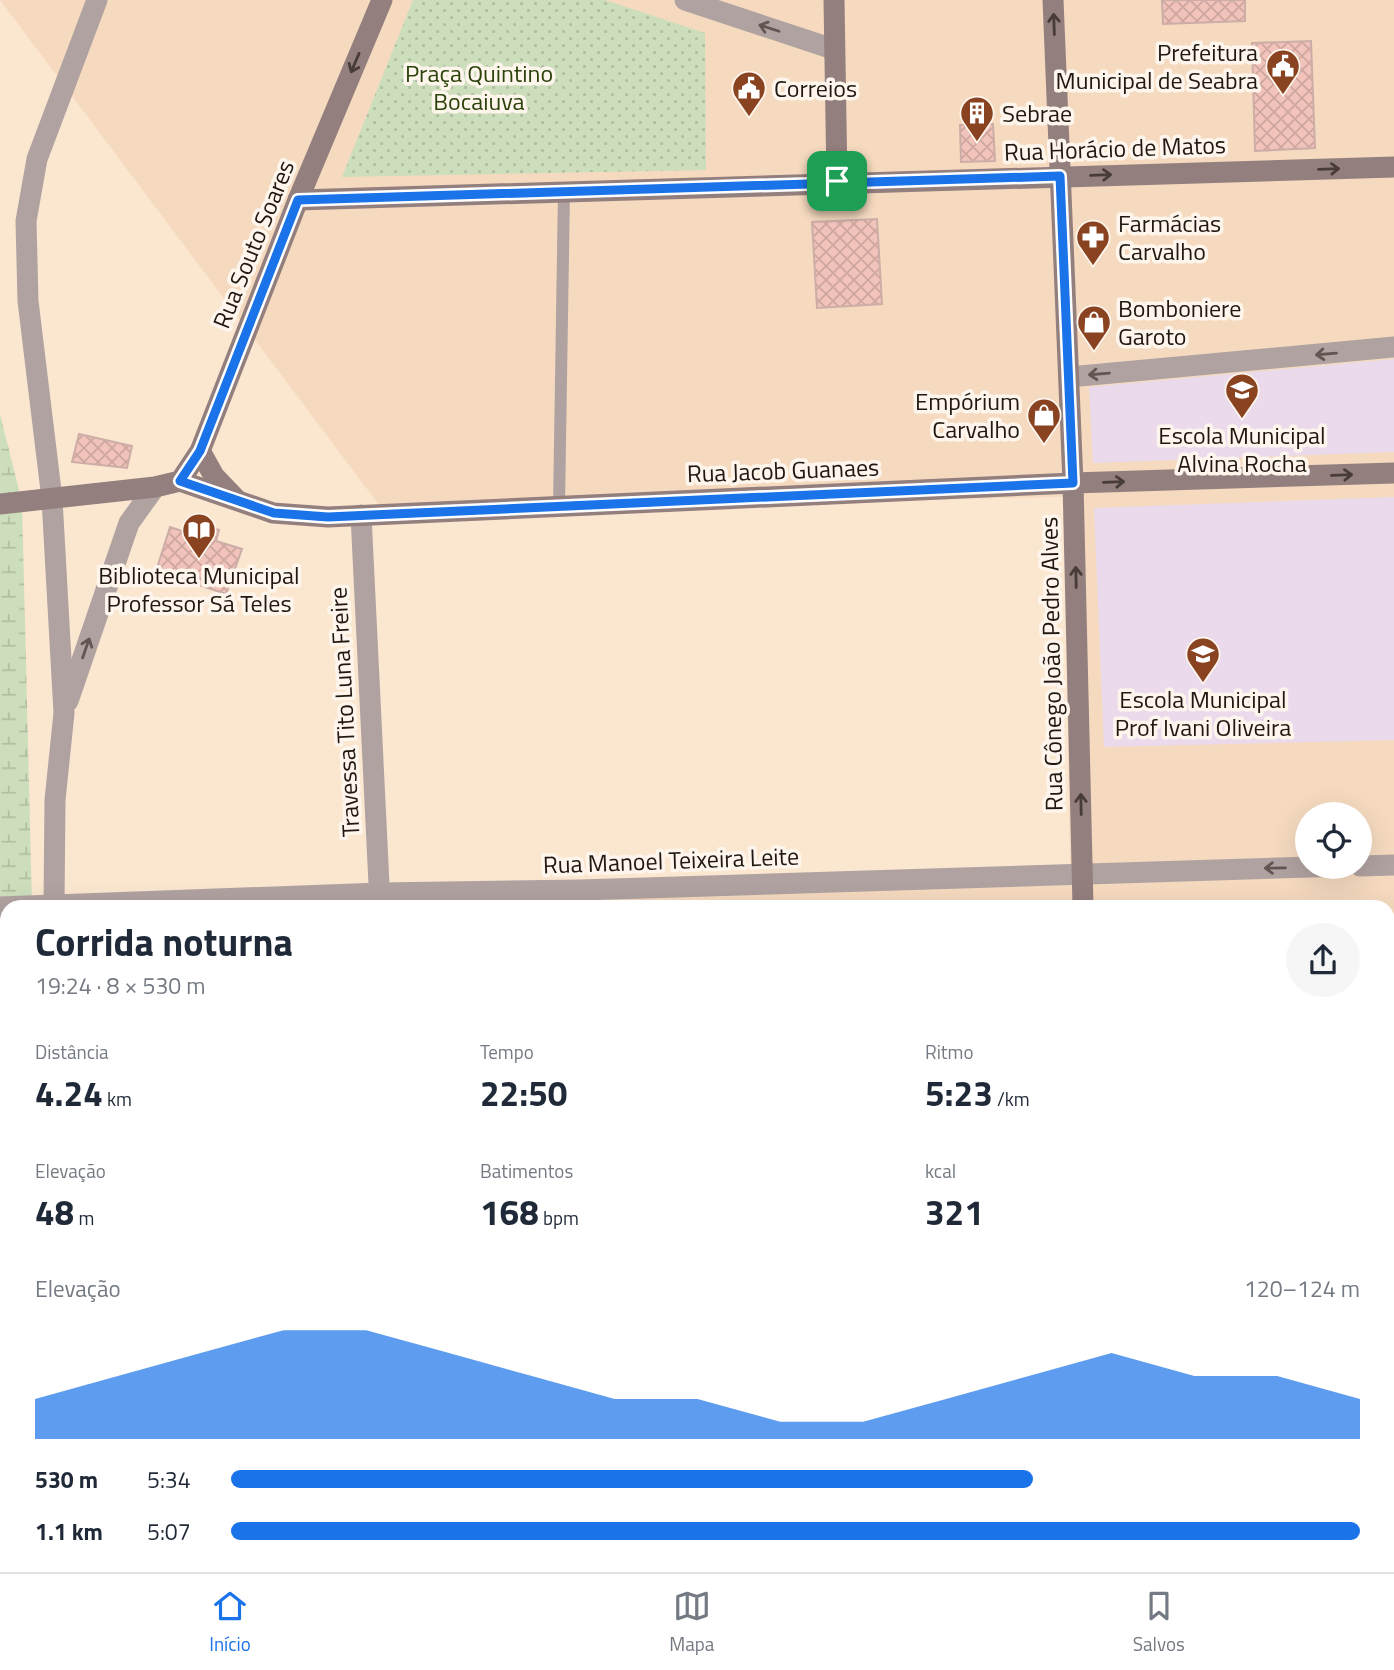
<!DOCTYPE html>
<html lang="pt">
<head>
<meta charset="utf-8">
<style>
  body { margin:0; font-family:"Titillium Web",sans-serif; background:#f6f6f7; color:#1f2937; height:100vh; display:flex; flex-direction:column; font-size:26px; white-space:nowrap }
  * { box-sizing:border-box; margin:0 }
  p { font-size:23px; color:#747a83 }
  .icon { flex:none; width:38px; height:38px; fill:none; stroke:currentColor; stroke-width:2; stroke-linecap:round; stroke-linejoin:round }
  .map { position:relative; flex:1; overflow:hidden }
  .panel { position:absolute; left:0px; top:900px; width:1395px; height:674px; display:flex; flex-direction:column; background:#fff; border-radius:21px 21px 0 0; box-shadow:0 7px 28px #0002 }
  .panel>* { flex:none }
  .tools { position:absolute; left:1295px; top:802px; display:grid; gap:14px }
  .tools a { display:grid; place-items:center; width:77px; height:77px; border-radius:50%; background:#fff; box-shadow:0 7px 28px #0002; font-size:35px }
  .pin { position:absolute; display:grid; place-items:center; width:60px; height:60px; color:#fff; margin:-30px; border-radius:14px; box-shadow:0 4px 10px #0006 }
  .round { display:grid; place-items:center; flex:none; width:74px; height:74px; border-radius:37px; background:#f6f6f7 }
  .head { display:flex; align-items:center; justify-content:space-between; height:119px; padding:0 35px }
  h1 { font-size:38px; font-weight:700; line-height:52px }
  .metrics { display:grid; grid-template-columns:repeat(3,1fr); gap:10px; height:119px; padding:7px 35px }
  .metrics div { display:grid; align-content:center }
  .metrics b { font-size:35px; font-weight:700 }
  .metrics small { font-size:19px; font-weight:400 }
  .metrics p { font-size:19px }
  .chart { height:196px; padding:14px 35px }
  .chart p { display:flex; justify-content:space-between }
  .chart svg { width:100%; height:126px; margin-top:7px; fill:#1a73e8; opacity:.7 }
  ul { padding:0 35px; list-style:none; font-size:23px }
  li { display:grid; grid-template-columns:112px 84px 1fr; align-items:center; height:52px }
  li i { height:18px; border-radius:9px; background:#1a73e8 }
  .tab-bar { display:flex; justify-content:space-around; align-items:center; height:98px; border-top:2px solid #e0e1e3; background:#fff; font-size:19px; color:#747a83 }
  .tab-bar a { display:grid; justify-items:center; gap:4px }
  .tab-bar .current { color:#1a73e8 }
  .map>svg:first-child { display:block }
  .built { fill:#f5dabf; fill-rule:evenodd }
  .education { fill:#eadaec }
  .wetland { fill:url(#wetland-marsh) }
  .park { fill:url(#park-dots) }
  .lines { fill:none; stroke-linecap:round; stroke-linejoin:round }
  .river { stroke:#a2cce1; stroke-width:51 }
  .building { fill:url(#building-cross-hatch); stroke:#ccada7; stroke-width:2 }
  .lane { stroke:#b0a2a1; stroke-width:12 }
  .street { stroke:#b0a2a1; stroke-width:21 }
  .secondary { stroke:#937f7e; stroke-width:21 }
  .oneway { stroke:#483c37 }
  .oneway2 { stroke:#615652 }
  .route-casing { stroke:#fff; stroke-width:14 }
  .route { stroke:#1a73e8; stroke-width:9 }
  .labels { text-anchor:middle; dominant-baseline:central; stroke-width:7; stroke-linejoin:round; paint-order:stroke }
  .poi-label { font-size:24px; fill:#201811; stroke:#fef6ed; text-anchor:start }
  .park-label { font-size:24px; fill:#2b420b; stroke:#fef6ed }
  .street-label { font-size:24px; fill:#201811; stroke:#fef6ed }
</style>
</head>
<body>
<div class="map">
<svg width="1394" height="1572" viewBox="0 0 1394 1572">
  <defs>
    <pattern id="wetland-marsh" width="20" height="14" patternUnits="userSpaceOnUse" patternTransform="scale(1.75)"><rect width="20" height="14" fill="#cddebd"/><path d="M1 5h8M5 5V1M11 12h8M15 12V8" fill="none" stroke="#b0bea1"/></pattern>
    <pattern id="park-dots" width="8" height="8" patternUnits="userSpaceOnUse" patternTransform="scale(1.75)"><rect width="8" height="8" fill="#cddebd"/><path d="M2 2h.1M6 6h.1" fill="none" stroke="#b0bea1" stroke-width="1.8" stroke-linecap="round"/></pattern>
    <pattern id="building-cross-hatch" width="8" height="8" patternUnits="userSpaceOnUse" patternTransform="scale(1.75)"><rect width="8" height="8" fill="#f1c3ba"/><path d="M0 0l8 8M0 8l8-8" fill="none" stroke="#cea79f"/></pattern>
  </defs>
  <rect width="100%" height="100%" fill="#fbe6d0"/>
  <path class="built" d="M0,0H1394V1367H1388V906H597V897L1070,865L1064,497L559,506L388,517ZM1307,814H1360V866H1307Z"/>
  <g class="education">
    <path d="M1394,359V452L1093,463L1089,387Z"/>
    <path d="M1394,497V740L1104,747L1094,508Z"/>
    <path d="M631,1566H775L776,1572H631Z"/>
  </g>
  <path class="wetland" d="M0,414L22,502L32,906H7V1566H254L256,1572H0Z"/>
  <g class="park">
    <path d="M413,0H605L705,33L706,170L342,177Z"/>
    <rect x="1388" y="1397" width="6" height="163"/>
  </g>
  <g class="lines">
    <g class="river">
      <path d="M0,1093L7,1099"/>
      <path d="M178,1566V1572"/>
    </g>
  </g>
  <g class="building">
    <path d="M1162,0H1245V21L1163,24Z"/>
    <path d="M1311,41L1315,148L1255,151L1252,43Z"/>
    <path d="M993,124L995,161L961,162L960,125Z"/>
    <path d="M877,219L882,304L817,308L812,222Z"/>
    <path d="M79,434L132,446L127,468L72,462Z"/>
    <path d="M198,523L219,530L216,541L242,549L226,594L156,571L170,527L194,535Z"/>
  </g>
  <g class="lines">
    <path class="lane" d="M559,506L564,191"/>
    <g class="street">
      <path d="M685,0L833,49"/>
      <path d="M1069,377L1394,347"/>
      <path d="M361,515L380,905"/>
      <path d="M68,701L129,523L155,487"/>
      <path d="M1360,866L1394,865"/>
      <path d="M54,904L55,800L64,713L52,499L28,301L26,221L37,159L97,0"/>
      <path d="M0,907L380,893L580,890L1343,866"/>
      <path d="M1388,1381L1394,1380"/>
      <path d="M424,1566L425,1572"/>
      <path d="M609,1566V1572"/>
    </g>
    <g class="secondary">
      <path d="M834,0L837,181"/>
      <path d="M1053,0L1073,483L1083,906"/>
      <path d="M298,200L1394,167"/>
      <path d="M200,451L214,476L236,499"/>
      <path d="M180,481L273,513L328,517L1073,483L1394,473"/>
      <path d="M0,504L155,487L180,481L200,451L298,200L382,0"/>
      <path d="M1090,1566V1572"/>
      <path d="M1143,1566V1572"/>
    </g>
  </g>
  <defs><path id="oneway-shaft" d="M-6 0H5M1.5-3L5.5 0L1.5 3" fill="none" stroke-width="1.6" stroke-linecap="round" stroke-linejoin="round" transform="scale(1.75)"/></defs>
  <g class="oneway">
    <use href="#oneway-shaft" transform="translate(1054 24) rotate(-92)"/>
    <use href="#oneway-shaft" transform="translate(355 63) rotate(113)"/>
    <use href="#oneway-shaft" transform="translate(1329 169) rotate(-2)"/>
    <use href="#oneway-shaft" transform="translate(1101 175) rotate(-2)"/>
    <use href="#oneway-shaft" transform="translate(1342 475) rotate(-2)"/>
    <use href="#oneway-shaft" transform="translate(1114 482) rotate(-2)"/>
    <use href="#oneway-shaft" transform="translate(1076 577) rotate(-91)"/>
    <use href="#oneway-shaft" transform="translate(1081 804) rotate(-91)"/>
  </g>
  <g class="oneway2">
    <use href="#oneway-shaft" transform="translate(769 28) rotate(-162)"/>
    <use href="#oneway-shaft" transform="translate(1326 354) rotate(175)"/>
    <use href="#oneway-shaft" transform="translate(1099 374) rotate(175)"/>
    <use href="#oneway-shaft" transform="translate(86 648) rotate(-71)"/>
    <use href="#oneway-shaft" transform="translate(1275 868) rotate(179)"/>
  </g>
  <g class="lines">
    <g class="route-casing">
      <path id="route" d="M1060,176L1073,483L328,517L274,513L180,481L200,451L298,200Z"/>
    </g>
    <use href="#route" class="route"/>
  </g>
  <defs>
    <g id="civic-pin" transform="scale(1.75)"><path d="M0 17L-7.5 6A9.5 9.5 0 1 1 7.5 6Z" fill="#8a4321" stroke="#fef6ed"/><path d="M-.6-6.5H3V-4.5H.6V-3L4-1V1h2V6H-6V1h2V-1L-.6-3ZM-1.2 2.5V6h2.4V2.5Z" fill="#fff"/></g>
    <g id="building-pin" transform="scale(1.75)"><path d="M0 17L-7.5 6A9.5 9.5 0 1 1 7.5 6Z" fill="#8a4321" stroke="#fef6ed"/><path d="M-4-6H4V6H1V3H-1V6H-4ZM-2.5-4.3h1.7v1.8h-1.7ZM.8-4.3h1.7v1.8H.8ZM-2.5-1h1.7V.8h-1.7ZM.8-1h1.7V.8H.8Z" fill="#fff"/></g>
    <g id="pharmacy-pin" transform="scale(1.75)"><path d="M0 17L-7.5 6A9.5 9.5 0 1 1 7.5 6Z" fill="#8a4321" stroke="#fef6ed"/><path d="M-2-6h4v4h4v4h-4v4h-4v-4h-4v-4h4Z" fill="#fff"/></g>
    <g id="shop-pin" transform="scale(1.75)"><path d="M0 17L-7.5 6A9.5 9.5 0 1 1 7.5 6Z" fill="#8a4321" stroke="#fef6ed"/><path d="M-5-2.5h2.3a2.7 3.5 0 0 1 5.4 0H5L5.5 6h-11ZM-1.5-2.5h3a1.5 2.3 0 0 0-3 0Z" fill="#fff"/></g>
    <g id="school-pin" transform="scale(1.75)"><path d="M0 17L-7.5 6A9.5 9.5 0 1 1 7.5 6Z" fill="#8a4321" stroke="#fef6ed"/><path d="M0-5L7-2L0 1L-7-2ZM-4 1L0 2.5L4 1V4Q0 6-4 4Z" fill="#fff"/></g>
    <g id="library-pin" transform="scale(1.75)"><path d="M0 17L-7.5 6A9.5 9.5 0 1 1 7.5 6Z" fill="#8a4321" stroke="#fef6ed"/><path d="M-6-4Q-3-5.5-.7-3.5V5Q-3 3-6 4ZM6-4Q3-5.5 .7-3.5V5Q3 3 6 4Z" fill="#fff"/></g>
  </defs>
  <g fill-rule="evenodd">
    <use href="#civic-pin" x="1283" y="66"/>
    <use href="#civic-pin" x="749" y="88"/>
    <use href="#building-pin" x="977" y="113"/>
    <use href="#pharmacy-pin" x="1093" y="237"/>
    <use href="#shop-pin" x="1094" y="322"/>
    <use href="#school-pin" x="1242" y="390"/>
    <use href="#shop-pin" x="1044" y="415"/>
    <use href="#library-pin" x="199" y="530"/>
    <use href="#school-pin" x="1203" y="654"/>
  </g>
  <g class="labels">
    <g class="poi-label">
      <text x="1258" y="52" text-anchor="end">Prefeitura<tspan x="1258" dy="28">Municipal de Seabra</tspan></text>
      <text x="774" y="88">Correios</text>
      <text x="1002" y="113">Sebrae</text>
      <text x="1118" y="223">Farmácias<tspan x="1118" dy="28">Carvalho</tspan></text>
      <text x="1118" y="308">Bomboniere<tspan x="1118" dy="28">Garoto</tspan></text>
      <text x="1020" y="401" text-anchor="end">Empórium<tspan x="1020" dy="28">Carvalho</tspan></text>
      <text x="1242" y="435" text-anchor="middle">Escola Municipal<tspan x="1242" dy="28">Alvina Rocha</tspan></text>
      <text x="199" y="575" text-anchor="middle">Biblioteca Municipal<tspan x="199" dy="28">Professor Sá Teles</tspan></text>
      <text x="1203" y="699" text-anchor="middle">Escola Municipal<tspan x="1203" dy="28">Prof Ivani Oliveira</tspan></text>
    </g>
    <g class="park-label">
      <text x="479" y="73">Praça Quintino<tspan x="479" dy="28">Bocaiuva</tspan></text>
    </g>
    <g class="street-label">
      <text transform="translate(1115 148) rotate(-2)">Rua Horácio de Matos</text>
      <text transform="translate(253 244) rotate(-68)">Rua Souto Soares</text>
      <text transform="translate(783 470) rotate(-2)">Rua Jacob Guanaes</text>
      <text transform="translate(1051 664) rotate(-91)">Rua Cônego João Pedro Alves</text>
      <text transform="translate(344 712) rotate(-93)">Travessa Tito Luna Freire</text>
      <text transform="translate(671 860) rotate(-2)">Rua Manoel Teixeira Leite</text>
    </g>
  </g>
</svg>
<div class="tools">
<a><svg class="icon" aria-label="locate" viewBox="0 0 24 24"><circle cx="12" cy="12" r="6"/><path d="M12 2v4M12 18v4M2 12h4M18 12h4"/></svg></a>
</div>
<div class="pin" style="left:837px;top:181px;background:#1e9e55"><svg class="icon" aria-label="arrive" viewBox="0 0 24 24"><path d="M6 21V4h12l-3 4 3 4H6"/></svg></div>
<section class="panel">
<div class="head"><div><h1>Corrida noturna</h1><p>19:24 · 8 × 530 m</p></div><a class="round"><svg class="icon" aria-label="share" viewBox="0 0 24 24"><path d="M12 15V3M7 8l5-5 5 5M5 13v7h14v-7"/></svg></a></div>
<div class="metrics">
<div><p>Distância</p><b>4.24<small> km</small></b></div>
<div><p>Tempo</p><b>22:50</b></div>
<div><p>Ritmo</p><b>5:23<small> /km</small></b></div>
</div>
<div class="metrics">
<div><p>Elevação</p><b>48<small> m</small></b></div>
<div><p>Batimentos</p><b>168<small> bpm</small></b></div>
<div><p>kcal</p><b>321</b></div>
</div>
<div class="chart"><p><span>Elevação</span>120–124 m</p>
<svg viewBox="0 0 160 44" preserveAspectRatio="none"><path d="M0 44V30L10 22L20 14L30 6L40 6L50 14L60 22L70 30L80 30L90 38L100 38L110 30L120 22L130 14L140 22L150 22L160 30V44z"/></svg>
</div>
<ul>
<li><b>530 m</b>5:34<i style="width:71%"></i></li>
<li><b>1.1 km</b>5:07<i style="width:100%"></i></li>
</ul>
</section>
</div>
<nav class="tab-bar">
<a class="current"><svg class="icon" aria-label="home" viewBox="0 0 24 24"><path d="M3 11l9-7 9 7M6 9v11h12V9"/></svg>Início</a>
<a><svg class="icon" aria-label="map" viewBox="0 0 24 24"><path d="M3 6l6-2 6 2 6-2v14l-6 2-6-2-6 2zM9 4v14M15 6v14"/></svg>Mapa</a>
<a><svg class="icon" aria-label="saved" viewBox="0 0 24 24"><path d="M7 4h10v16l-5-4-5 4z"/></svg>Salvos</a>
</nav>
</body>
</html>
